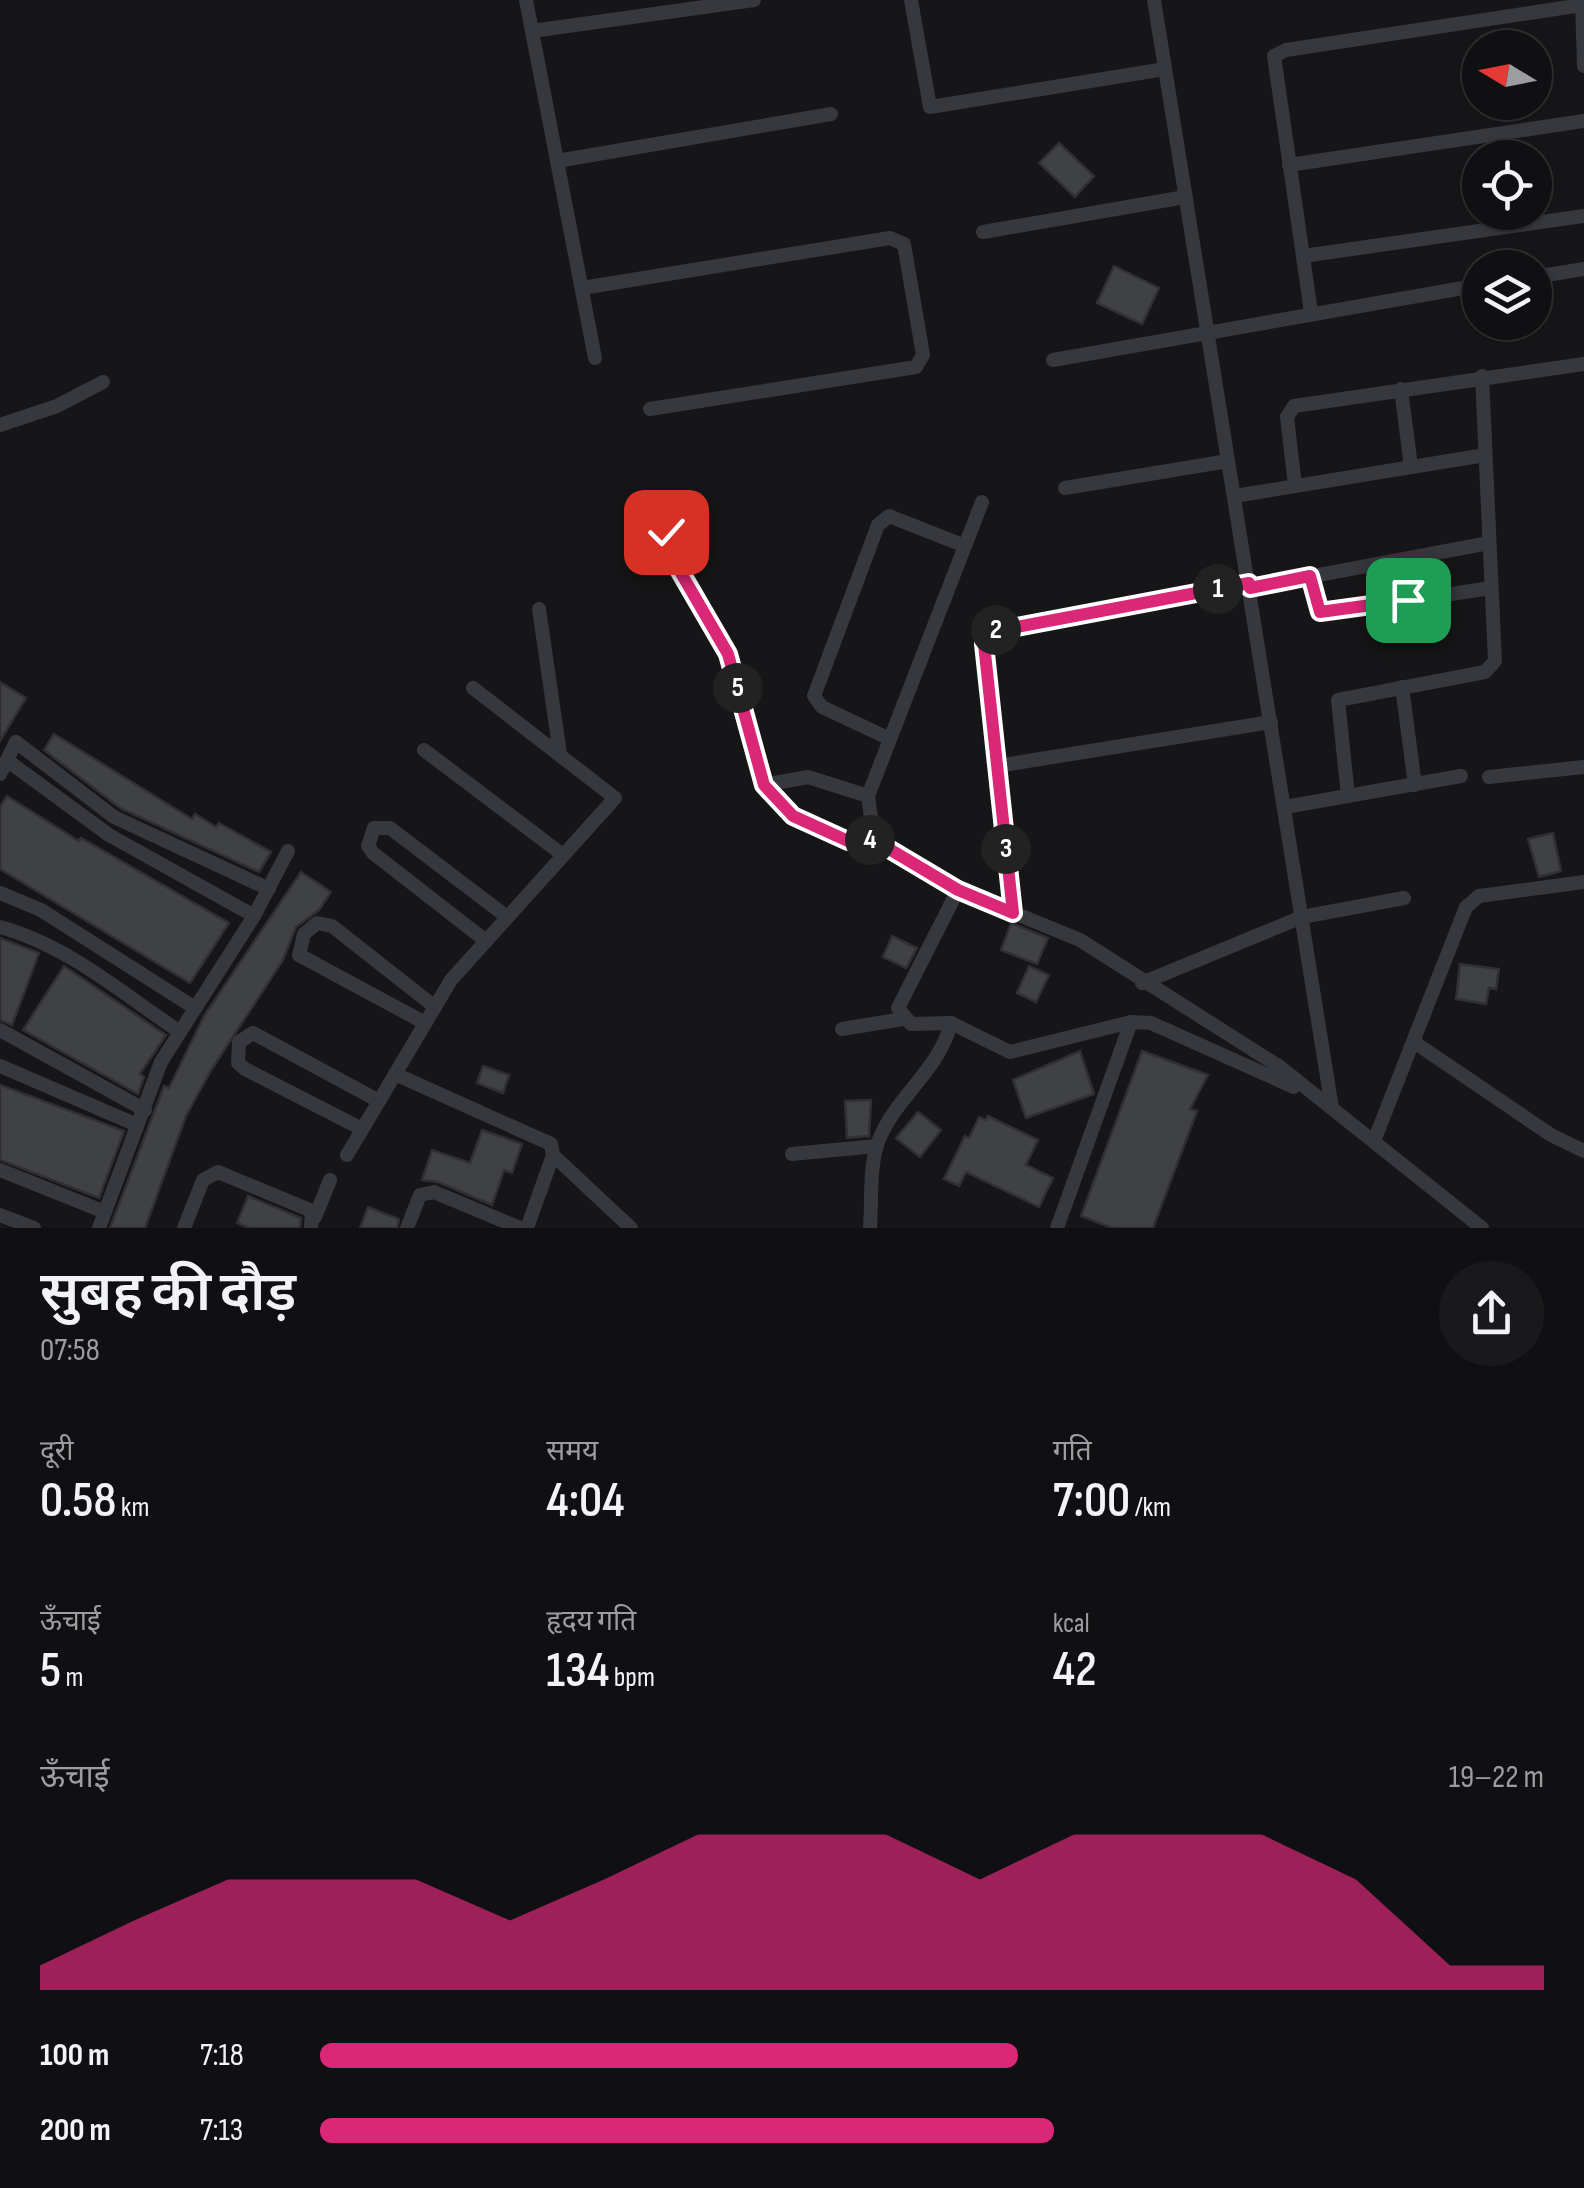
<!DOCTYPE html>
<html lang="hi">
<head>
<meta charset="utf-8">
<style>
  body { margin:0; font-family:"Sofia Sans Condensed","Noto Sans Devanagari",sans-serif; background:#19191b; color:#f1f3f6; height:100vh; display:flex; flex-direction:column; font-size:38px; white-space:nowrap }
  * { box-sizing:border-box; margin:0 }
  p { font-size:32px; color:#9c9d9f }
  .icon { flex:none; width:55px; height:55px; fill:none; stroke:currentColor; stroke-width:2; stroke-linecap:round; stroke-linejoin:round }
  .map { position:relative; height:1228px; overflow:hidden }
  .drawer { display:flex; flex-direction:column; background:#101012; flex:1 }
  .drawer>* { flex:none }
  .needle { width:65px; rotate:280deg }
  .tools { position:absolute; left:1462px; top:30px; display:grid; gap:20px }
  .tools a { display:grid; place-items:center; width:90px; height:90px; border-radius:50%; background:#101012; box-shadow:0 2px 8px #0004,0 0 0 2px #303032; font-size:50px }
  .pin { position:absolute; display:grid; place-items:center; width:85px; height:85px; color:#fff; margin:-42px; border-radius:20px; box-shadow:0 5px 15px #0006 }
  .km { position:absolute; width:50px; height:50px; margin:-25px; border-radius:50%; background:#222; color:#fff; font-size:28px; line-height:50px; text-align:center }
  .round { display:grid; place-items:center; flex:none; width:105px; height:105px; border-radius:52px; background:#19191b }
  .overview { display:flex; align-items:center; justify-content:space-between; height:170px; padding:0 40px }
  h1 { font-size:55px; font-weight:600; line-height:75px }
  .metrics { display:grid; grid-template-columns:repeat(3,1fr); gap:15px; height:170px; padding:10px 40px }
  .metrics div { display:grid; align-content:center }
  .metrics b { font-size:50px; font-weight:600 }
  .metrics small { font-size:28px; font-weight:400 }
  .metrics p { font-size:28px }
  .chart { height:280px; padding:20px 40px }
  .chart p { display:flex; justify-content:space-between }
  .chart svg { width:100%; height:180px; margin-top:10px; fill:#db2777; opacity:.7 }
  ul { padding:0 40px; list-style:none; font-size:32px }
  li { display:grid; grid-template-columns:160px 120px 1fr; align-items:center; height:75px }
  li i { height:25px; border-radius:12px; background:#db2777 }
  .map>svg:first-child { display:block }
  .building { fill:#404145; stroke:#303034; stroke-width:2.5 }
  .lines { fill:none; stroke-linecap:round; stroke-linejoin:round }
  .minor { stroke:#37383d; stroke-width:14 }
  .route-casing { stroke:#fff; stroke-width:20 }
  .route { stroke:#db2777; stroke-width:12 }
</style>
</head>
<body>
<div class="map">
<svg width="1584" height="1228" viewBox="0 0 1584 1228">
  <rect width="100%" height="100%" fill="#161618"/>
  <g class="building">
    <path d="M1059,143L1094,176L1075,197L1039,163Z"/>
    <path d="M1114,266L1159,288L1142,324L1097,303Z"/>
    <path d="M0,682L26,698L0,741Z"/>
    <path d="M54,734L192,819L195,814L216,827L219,823L271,852L259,872L120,808L44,750Z"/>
    <path d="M7,796L79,841L81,838L229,923L190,983L0,869V807Z"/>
    <path d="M1553,833L1561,871L1539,877L1528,839Z"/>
    <path d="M301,872L331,892L319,910L296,927L283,960L210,1072L186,1116L145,1228H110L164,1086L169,1088L204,1016Z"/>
    <path d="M1011,923L1048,938L1037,964L1001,950Z"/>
    <path d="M892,936L917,948L906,968L883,957Z"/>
    <path d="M0,938L39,953L12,1025L0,1020Z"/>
    <path d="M1460,964L1499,969L1496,989L1489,988L1486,1004L1456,999Z"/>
    <path d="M64,966L166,1035L140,1074L144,1077L138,1094L23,1030Z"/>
    <path d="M1029,966L1049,975L1036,1002L1017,993Z"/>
    <path d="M1080,1051L1094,1094L1026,1118L1013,1080Z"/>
    <path d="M1142,1051L1208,1075L1190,1109L1197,1111L1153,1228H1112L1081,1216Z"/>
    <path d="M483,1066L509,1075L503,1093L477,1083Z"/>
    <path d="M0,1085L124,1131L99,1198L0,1160Z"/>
    <path d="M871,1100L869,1136L847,1138L845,1101Z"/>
    <path d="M918,1112L941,1130L920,1157L896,1138Z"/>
    <path d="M988,1116L1038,1140L1026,1165L1053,1178L1039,1207L966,1172L959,1186L944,1179L965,1136L969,1138L979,1117L986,1120Z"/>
    <path d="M482,1130L522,1144L512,1173L504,1170L492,1205L438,1182L422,1180L432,1150L470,1163Z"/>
    <path d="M248,1196L301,1218L300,1228H249L237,1223Z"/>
    <path d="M368,1207L399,1219L397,1228H360Z"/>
  </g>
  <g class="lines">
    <g class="minor">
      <path d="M526,0L595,358"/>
      <path d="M911,0L930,107L1165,69"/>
      <path d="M1154,0L1332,1108"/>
      <path d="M1582,0L1584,66"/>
      <path d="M532,31L754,0"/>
      <path d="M557,161L831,114"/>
      <path d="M1289,165L1584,121"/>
      <path d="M983,232L1185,197"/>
      <path d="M1303,256L1584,216"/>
      <path d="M1535,277L1584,269"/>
      <path d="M582,288L890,238L904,244L923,355L916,367L650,409"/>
      <path d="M1311,312L1274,56L1286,50L1582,5"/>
      <path d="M1053,360L1480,285"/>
      <path d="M1401,389L1411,467"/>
      <path d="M0,425L57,406L103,382"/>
      <path d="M1295,486L1287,417L1294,406L1584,364"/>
      <path d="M1065,488L1228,461"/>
      <path d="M1235,496L1485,455"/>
      <path d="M666,533L674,561L728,654L764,785"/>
      <path d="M1310,577L1317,609L1325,613L1491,588"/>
      <path d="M1250,588L1489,543"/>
      <path d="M539,609L560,754"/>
      <path d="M1402,687L1415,785"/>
      <path d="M890,739L822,707L814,696L878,525L889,516L965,546"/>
      <path d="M16,742L114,817L269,889"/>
      <path d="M424,750L563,855"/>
      <path d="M8,761L109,835L254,916"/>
      <path d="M997,766L1271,722"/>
      <path d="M0,774L16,742"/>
      <path d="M1489,777L1584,767"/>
      <path d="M868,796L982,502"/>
      <path d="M1348,796L1338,700L1485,672L1495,661L1482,376"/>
      <path d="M1285,807L1461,776"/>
      <path d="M874,840L868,796L808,777L764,785L793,816L816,829L848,841L874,840L958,890L1080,940L1280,1067L1482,1228"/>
      <path d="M0,893L41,910L195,1008"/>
      <path d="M1013,913L986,637L997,629L1249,583"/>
      <path d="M0,927C67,945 123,994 180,1032"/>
      <path d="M486,941L373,853L368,846L374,828H390L507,917"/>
      <path d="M1142,983L1302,917L1404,898"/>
      <path d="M425,1023L299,955L304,934L317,923L332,926L435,1007"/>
      <path d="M951,1023L1010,1052L1131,1022L1151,1023L1294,1087"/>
      <path d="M842,1029L903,1019"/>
      <path d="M0,1030L145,1110"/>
      <path d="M1414,1042L1551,1135L1584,1151"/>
      <path d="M0,1066L137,1125"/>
      <path d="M395,1074L551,1144L553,1155L631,1228"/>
      <path d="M362,1129L245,1069L238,1063L239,1042L253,1033L379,1101"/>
      <path d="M1374,1141L1466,907L1479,896L1584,882"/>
      <path d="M792,1154L877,1146"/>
      <path d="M347,1155L451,980L615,798L473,688"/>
      <path d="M0,1170L105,1212"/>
      <path d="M0,1215L34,1228"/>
      <path d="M315,1217L330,1180"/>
      <path d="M99,1228L161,1062L254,916L288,851"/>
      <path d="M184,1228L203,1180L218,1172L312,1211L311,1228"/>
      <path d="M407,1228L420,1195L434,1192L520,1228"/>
      <path d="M527,1228L553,1155"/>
      <path d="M870,1228C872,1202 869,1167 878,1142C895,1097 939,1071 951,1023L911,1024L898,1008L958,890"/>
      <path d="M1057,1228L1131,1022"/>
    </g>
  </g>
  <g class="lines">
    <g class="route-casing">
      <path id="route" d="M666,532L674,561L728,654L764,785L793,816L848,841L874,840L958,890L1013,913L984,644L990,632L1249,583L1250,588L1310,576L1320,612L1408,600"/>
    </g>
    <use href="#route" class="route"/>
  </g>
</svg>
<div class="tools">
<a><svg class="needle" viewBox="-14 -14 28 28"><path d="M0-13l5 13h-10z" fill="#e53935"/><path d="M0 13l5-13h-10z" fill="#9c9d9f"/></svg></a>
<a><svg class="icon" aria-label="locate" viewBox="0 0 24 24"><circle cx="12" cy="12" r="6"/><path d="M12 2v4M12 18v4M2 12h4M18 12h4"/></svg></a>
<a><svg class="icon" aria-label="layers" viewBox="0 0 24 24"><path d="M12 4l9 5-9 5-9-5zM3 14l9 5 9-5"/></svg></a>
</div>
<div class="pin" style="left:1408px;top:600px;background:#1e9e55"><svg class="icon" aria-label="arrive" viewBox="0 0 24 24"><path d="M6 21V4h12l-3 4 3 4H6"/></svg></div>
<div class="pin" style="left:666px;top:532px;background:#d93025"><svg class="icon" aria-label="check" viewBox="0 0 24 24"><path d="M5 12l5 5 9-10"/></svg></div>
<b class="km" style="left:1218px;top:589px">1</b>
<b class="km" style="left:996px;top:630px">2</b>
<b class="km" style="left:1006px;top:849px">3</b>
<b class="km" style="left:870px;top:840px">4</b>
<b class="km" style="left:738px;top:688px">5</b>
</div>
<section class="drawer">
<div class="overview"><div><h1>सुबह की दौड़</h1><p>07:58</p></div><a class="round"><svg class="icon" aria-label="share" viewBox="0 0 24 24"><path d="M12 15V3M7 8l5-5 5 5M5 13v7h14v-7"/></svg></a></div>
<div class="metrics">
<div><p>दूरी</p><b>0.58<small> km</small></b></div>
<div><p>समय</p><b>4:04</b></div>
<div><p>गति</p><b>7:00<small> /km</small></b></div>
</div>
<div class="metrics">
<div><p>ऊँचाई</p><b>5<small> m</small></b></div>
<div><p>हृदय गति</p><b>134<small> bpm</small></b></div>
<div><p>kcal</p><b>42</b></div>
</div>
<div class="chart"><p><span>ऊँचाई</span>19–22 m</p>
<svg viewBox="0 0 160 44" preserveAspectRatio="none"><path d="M0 44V38L10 27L20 17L30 17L40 17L50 27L60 17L70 6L80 6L90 6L100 17L110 6L120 6L130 6L140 17L150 38L160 38V44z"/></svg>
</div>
<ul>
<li><b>100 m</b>7:18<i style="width:57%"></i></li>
<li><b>200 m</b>7:13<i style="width:60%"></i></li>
</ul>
</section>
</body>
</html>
